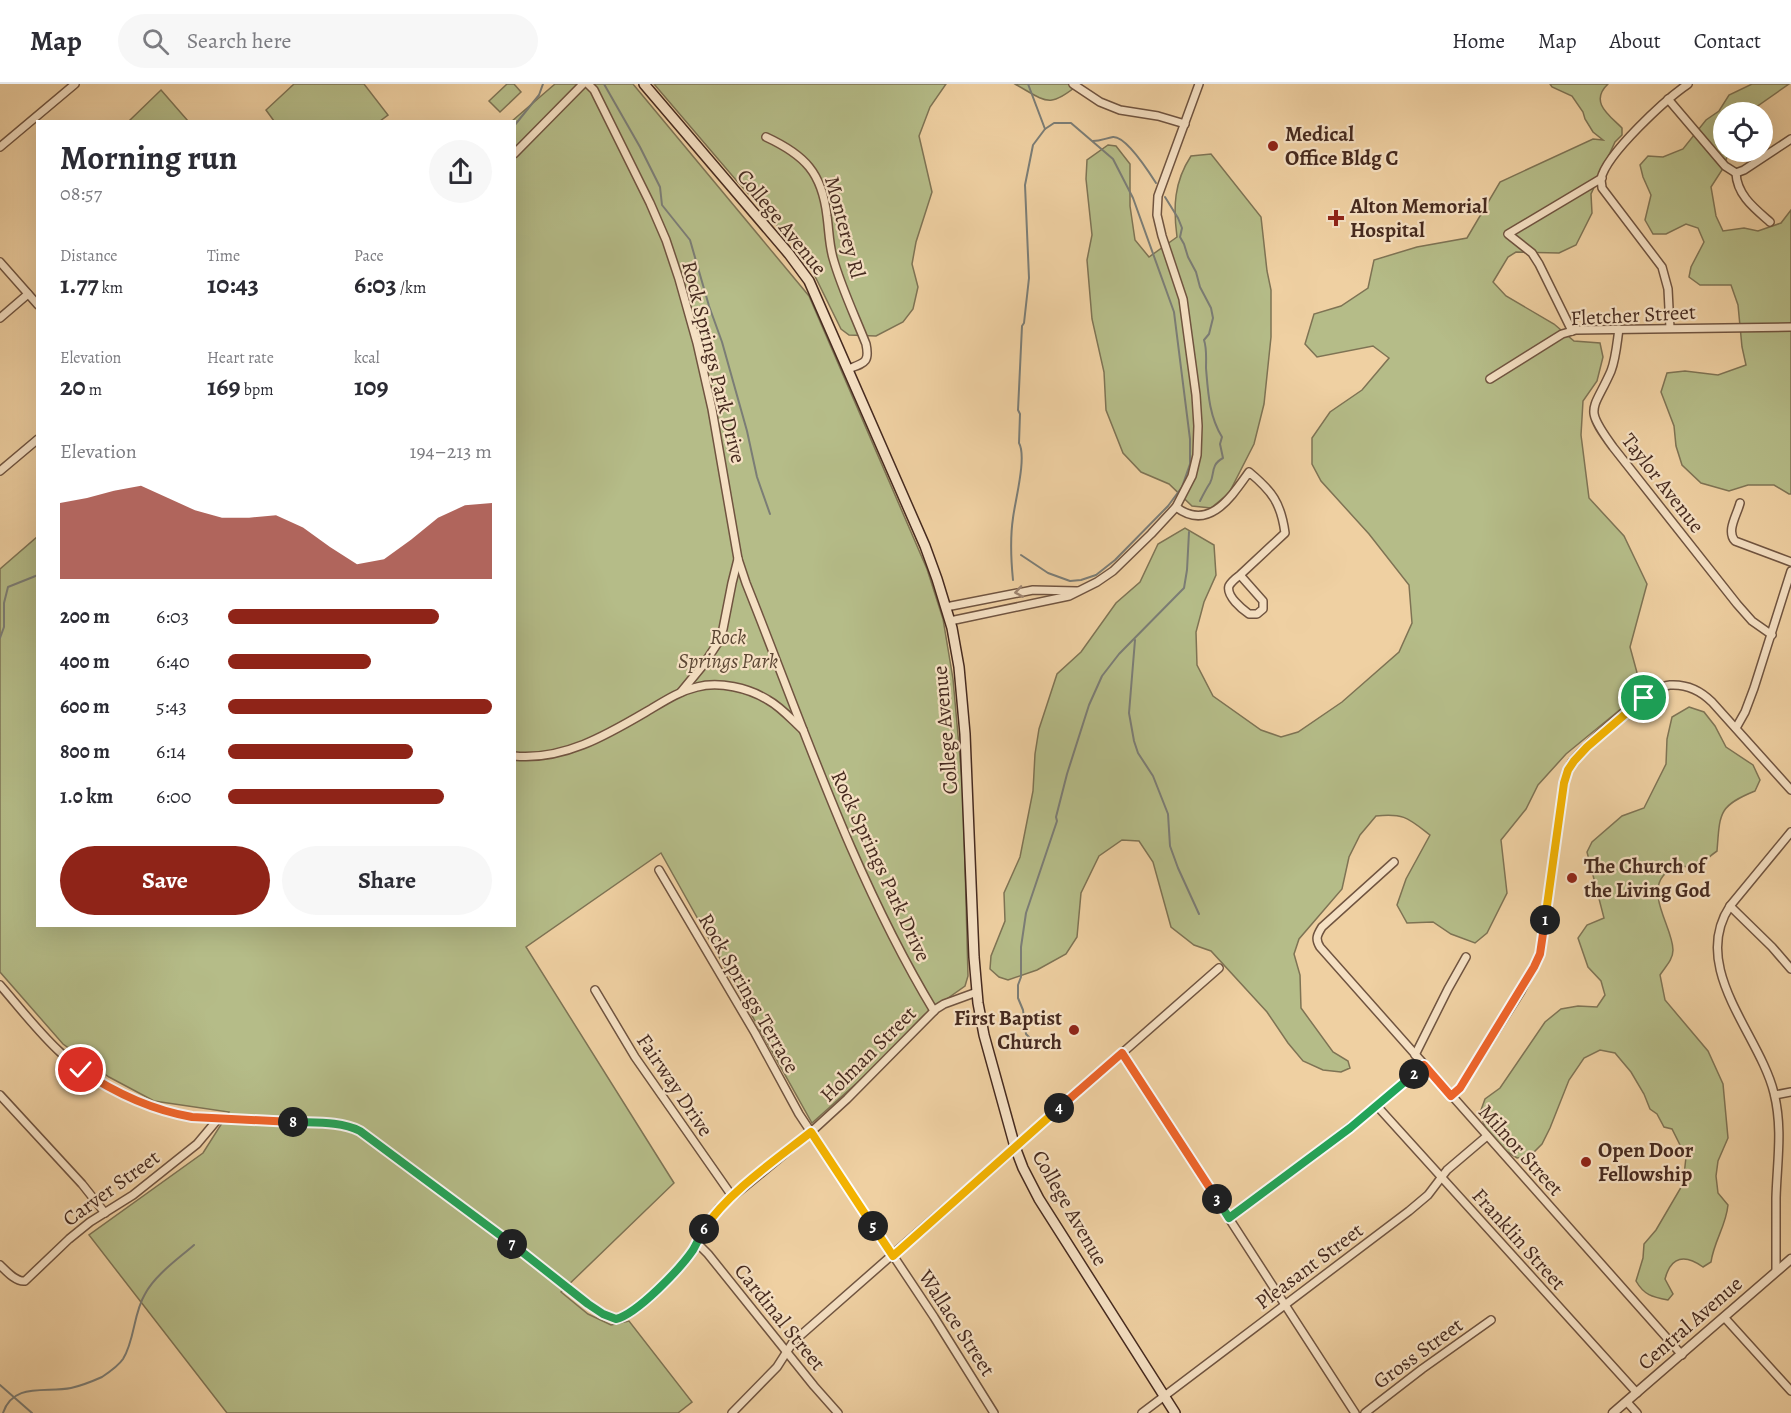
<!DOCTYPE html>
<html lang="en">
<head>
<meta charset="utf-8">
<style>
  body { margin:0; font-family:Alegreya,serif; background:#f7f7f7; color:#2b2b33; height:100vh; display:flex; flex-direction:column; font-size:22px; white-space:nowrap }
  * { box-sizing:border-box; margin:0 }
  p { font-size:20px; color:#7c7c81 }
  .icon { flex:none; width:33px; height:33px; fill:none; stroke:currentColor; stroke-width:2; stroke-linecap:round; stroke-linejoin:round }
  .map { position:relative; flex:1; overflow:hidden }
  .drawer { position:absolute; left:36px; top:36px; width:480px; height:807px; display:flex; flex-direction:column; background:#fff; border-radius:0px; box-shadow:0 6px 24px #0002 }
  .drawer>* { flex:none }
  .buttons { position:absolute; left:1713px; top:18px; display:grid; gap:12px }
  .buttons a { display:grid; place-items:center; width:60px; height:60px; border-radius:50%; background:#fff; box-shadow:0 6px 24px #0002; font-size:30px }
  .pin { position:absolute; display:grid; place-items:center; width:51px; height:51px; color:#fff; margin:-26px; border:3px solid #fff; border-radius:50%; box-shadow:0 2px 6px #0007 }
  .km { position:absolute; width:30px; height:30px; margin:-15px; border-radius:50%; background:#222; color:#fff; font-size:16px; line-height:30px; text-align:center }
  .round { display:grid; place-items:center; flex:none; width:63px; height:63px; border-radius:32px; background:#f7f7f7 }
  .summary { display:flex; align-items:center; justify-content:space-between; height:102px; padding:0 24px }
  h1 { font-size:33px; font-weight:700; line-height:45px }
  .stats { display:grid; grid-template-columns:repeat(3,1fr); gap:9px; height:102px; padding:6px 24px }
  .stats div { display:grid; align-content:center }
  .stats b { font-size:26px; font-weight:700 }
  .stats small { font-size:16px; font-weight:400 }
  .stats p { font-size:16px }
  .chart { height:168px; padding:12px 24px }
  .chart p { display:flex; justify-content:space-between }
  .chart svg { width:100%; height:108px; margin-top:6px; fill:#8f2418; opacity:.7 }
  .button { display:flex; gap:12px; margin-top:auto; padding:12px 24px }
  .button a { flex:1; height:69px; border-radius:36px; background:#8f2418; color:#fff; font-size:24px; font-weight:700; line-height:69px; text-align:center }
  .button a+a { background:#f7f7f7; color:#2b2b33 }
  ul { padding:0 24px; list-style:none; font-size:20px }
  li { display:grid; grid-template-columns:96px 72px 1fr; align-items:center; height:45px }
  li i { height:15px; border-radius:8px; background:#8f2418 }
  header { display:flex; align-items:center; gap:36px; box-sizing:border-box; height:84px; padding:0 30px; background:#fff; border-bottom:2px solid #e1e1e2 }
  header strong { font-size:28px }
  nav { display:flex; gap:33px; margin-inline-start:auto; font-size:21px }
  .search { width:420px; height:54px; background:#f7f7f7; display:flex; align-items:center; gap:15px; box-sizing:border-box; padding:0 21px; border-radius:33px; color:#7c7c81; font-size:22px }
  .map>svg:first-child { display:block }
  .green { fill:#b5bc88; stroke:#7e7354; stroke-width:1.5 }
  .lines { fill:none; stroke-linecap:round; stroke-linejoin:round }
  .stream { stroke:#7b7d76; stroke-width:2 }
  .minor-casing { stroke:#705440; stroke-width:10 }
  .tertiary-casing { stroke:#705440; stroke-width:11 }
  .secondary-casing { stroke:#462a1f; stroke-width:12 }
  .minor { stroke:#f5e0c3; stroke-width:7 }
  .tertiary { stroke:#f5e0c3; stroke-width:8 }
  .secondary { stroke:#f5e0c3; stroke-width:9 }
  .oneway { stroke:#9e8571 }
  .split-1-casing { stroke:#fff; stroke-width:12 }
  .split-2-casing { stroke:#fff; stroke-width:12 }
  .split-3-casing { stroke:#fff; stroke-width:12 }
  .split-4-casing { stroke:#fff; stroke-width:12 }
  .split-5-casing { stroke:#fff; stroke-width:12 }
  .split-6-casing { stroke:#fff; stroke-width:12 }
  .split-7-casing { stroke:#fff; stroke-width:12 }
  .split-8-casing { stroke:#fff; stroke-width:12 }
  .split-9-casing { stroke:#fff; stroke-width:12 }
  .split-1 { stroke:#f5b400; stroke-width:8 }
  .split-2 { stroke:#f0652b; stroke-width:8 }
  .split-3 { stroke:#22a559; stroke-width:8 }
  .split-4 { stroke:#f0652b; stroke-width:8 }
  .split-5 { stroke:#f5b400; stroke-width:8 }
  .split-6 { stroke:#f5b400; stroke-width:8 }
  .split-7 { stroke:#22a559; stroke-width:8 }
  .split-8 { stroke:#22a559; stroke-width:8 }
  .split-9 { stroke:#f0652b; stroke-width:8 }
  .poi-dot { fill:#8f2418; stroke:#f5e0c3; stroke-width:2 }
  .labels { text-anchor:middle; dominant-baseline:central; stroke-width:4.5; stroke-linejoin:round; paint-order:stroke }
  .poi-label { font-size:21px; font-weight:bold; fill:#462a1f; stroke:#f5e0c3; text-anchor:start }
  .street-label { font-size:21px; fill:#462a1f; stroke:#f5e0c3 }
  .park-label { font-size:21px; font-style:italic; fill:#5c4734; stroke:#f5e0c3 }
</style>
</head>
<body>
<header>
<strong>Map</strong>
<div class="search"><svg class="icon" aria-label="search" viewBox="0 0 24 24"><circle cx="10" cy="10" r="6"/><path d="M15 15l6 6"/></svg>Search here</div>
<nav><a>Home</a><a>Map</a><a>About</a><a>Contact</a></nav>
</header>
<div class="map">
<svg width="1791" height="1329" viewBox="0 0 1791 1329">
  <rect width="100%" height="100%" fill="#efd0a2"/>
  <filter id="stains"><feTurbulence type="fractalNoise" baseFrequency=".00333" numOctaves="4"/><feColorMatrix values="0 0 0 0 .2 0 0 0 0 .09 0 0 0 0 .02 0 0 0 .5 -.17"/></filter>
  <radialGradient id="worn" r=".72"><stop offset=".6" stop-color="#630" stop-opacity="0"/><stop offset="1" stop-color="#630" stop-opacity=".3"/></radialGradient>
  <g class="green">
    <path d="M294,0H364L388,31L380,37H274L266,26Z"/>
    <path d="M507,0H514L521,8L500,28L489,17Z"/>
    <path d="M555,0H633L809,212L927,485L943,535L953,595L963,707L968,892L965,902L924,931L869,988L812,1039L661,769L526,863L674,1099L561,1208L588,1230L611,1241L629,1237L692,1318L678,1329H227L89,1151L203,1069L229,1028L154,1017L109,993L63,960L0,888V485L37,453L38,842H514V38L512,37Z"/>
    <path d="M654,0H946L930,23L919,52L932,108L916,158L912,180L918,203L913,225L903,238L876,252L849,251L841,245L805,172L736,96Z"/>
    <path d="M1015,0H1079C1049,25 1047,18 1015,0Z"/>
    <path d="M1550,0H1608C1589,18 1609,31 1622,44V51L1615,58L1591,110L1592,129L1576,161L1559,169L1516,168L1508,173L1493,198L1506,212L1554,240L1574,257L1600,259L1603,273L1597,297L1583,317L1581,351L1589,414L1624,452L1647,500L1630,563L1639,596L1628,619L1566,670L1538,701L1526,725L1501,756L1507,809L1487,849L1475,859L1451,850L1433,838L1407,839L1397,821L1406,795L1430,751C1408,734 1404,729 1376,732L1360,751L1349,773L1342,805L1299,855L1294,870L1300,891L1301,924L1333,968L1348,977L1350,984L1341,988L1323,986L1303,977L1288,959L1267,928L1211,867L1194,861L1171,843L1153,778L1139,757L1122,756L1099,772L1081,809L1077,853L1066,870L1037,886L1008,896L999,893L990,885L991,872L1005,837L1004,809L1020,773L1033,707L1035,670L1039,645L1057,590L1081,568L1116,519L1140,498L1158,460L1185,444L1214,461L1216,491L1204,518L1196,548L1197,581L1213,612L1261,646L1281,653L1298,648L1342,618L1399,568L1412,539L1409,501L1369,450L1321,397L1312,380V354L1330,328L1362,306L1389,274L1373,262L1317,273L1305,260L1314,230L1341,222L1368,204L1374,176L1417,163L1467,154L1500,98L1593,55L1603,56L1593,48L1585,35L1583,28L1572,12L1552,3Z"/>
    <path d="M1752,0H1789L1749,28H1724V68H1729L1722,86L1711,103L1716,132L1723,147L1744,144L1758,147L1781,139L1791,126V410H1789L1774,401H1748L1729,407L1701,399L1682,381L1676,362L1674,342L1661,308L1667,289L1685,287L1718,291L1746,281L1742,263L1738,221L1731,201H1700L1689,193L1691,183L1704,158L1698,144L1686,140L1666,150H1653L1645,136L1651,111L1643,93L1640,81L1648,72L1663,73L1683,65L1706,36L1719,27L1729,11Z"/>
    <path d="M161,6L188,37H129Z"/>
    <path d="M1108,61L1116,62L1130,80V122L1135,156L1149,173L1177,153C1173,123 1174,98 1191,72L1211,70L1261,133L1267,187L1271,206V253L1264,320L1254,360L1229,409L1211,424L1192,422L1169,400L1141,388L1123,369L1106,326L1104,288L1092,235L1087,176L1092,151L1086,95L1087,76Z"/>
    <path d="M1689,623L1704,628L1715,642L1726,663L1753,681L1760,696L1755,707C1718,722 1720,729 1717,767C1700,778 1702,790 1678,780C1673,784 1666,788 1663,792C1647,812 1673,845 1673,866C1673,876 1665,883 1660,891L1665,916L1708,967L1723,1000L1728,1054L1718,1077L1716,1092L1718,1109L1728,1121C1726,1142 1714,1157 1711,1178L1703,1183C1685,1170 1671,1172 1665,1195L1673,1210L1668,1216C1652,1213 1644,1211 1636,1197L1643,1174L1644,1160L1656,1146L1683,1100L1686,1073L1672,1045L1664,1043L1657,1030L1650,1025L1644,1010L1631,988L1615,969L1600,966L1584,974L1569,996L1550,1044L1542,1060L1529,1073L1517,1074L1506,1067L1487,1048L1482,1035L1481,1026L1485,1015L1500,1004L1545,938L1561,925L1578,922L1597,923L1605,911L1601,897L1588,883L1578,854L1587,841L1604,834L1587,768L1592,758L1622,732L1644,724L1666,680L1667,655L1672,633Z"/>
  </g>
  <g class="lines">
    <g class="stream">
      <path d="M604,0L640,63L660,103L662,121L690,156L709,222L722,258L747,347L757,393L770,430"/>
      <path d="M1028,0L1045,45"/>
      <path d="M514,42L539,11L543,0"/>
      <path d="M1093,57C1101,57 1106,54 1113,53C1126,52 1149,88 1156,99"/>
      <path d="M1165,113L1178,134L1182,144L1180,153L1184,160L1188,173L1196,188L1200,203L1211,224L1213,234L1209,250L1204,256C1207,265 1206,274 1206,284C1208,308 1209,332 1222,353L1220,360L1223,374C1210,381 1215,390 1210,399C1206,405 1203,411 1200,417"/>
      <path d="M1013,496C1011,476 1010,454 1013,434C1015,417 1027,373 1019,359L1020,330L1018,326L1022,242L1024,239L1029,194L1025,101L1033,61L1045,45L1054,39H1071L1113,75L1133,114L1174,228L1190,355V380L1182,403L1168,422L1115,476L1096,491L1081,496L1070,497L1048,489L1021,471"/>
      <path d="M0,554L4,543V519L8,503L38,491"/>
      <path d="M1135,556L1129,629L1134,657L1138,669L1153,692L1168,730L1170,762L1178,784L1199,830"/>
      <path d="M1029,953L1026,950L1023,926L1018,914V901L1021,893V863L1026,829L1057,737L1056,733L1067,690L1089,621L1102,592L1119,570L1184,504L1187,486L1189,448"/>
      <path d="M0,1301L32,1329"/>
      <path d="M3,1329C13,1298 46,1309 71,1304C80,1302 93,1297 102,1293C108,1289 119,1281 123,1275C135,1256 133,1230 145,1210C155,1191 178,1175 194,1161"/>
    </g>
    <g class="minor-casing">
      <g id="minor">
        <path d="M588,0L594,6L650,119L666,156L679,195L697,259L712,325L738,475L746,499C804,644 853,793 934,927"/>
        <path d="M1073,0L1100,18L1120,26L1158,32L1185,40"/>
        <path d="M1668,15L1725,82L1736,89"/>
        <path d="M766,53C805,71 822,89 827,132C829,146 829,160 833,174C841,203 855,232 866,260C870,279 864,279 848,285"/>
        <path d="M0,63L75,0"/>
        <path d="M514,70L583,0"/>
        <path d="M1736,89L1744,86L1791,55"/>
        <path d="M1736,89C1737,111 1754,124 1770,138"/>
        <path d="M0,178L38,221"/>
        <path d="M0,234L28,210"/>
        <path d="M1670,244L1668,205L1662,183L1602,104C1602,101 1601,98 1601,95C1606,70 1666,15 1688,0"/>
        <path d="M1619,245C1617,258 1616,274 1611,287C1593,328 1583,322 1613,363L1737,520L1752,537L1772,551"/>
        <path d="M1572,247L1539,180L1532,169L1508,150L1602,94"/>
        <path d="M1490,295L1562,250L1576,246L1791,243"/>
        <path d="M0,387L38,355"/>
        <path d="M1740,419C1737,431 1726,447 1735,457L1791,478"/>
        <path d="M1176,423C1209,448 1231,413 1249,388C1272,407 1281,419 1285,449L1240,491C1236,494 1231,498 1229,502C1226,512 1242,525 1249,530H1257L1263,525V517L1240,491"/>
        <path d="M946,523L1033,506L1077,507"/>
        <path d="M950,537L1069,512L1097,498L1113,487L1151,450L1176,423L1192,392L1197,371L1198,342L1196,311L1183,215L1162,152L1157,131L1158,112L1199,0"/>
        <path d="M681,608L704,580L719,557L723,545L732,499L738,475"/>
        <path d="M1736,644L1745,628L1754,604L1791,487"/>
        <path d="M514,672C565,677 610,649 651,625C666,616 680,607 697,603C719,597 749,604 768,616C781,623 792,636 803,646"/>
        <path d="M1394,778L1322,843C1317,851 1315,855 1320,863L1682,1271"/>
        <path d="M659,786L755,949L799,1030L934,1233L994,1329"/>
        <path d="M1730,822L1772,863L1791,885"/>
        <path d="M0,901C20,924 39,949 61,969C97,1002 145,1025 193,1033L340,1040L360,1047L513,1161L588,1220L603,1230L616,1235C638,1230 678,1186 692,1168C702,1154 708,1138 719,1124L811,1048L847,1015L936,925L944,920L977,908"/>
        <path d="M595,906L635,973L732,1112"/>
        <path d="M1122,969L1355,1329"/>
        <path d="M1415,971L1448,905L1466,873"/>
        <path d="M0,1011L82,1100L105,1129"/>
        <path d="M1775,1011L1791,1008"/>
        <path d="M1451,1012L1460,1004L1521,907L1540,870L1564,700C1566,692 1568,685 1572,678C1587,660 1648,603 1670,601C1686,600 1701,607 1712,618L1791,706"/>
        <path d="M1377,1022L1637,1309"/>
        <path d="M1229,1134C1296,1085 1362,1037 1423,981"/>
        <path d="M697,1159L708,1170L814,1302L838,1329"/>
        <path d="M0,1181C7,1188 16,1198 25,1197L69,1155L90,1138L133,1111L197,1060L218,1035"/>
        <path d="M1776,1187C1776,1163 1776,1139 1776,1114C1777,1078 1783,1045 1774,1009C1760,951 1689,884 1730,822L1791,748"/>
        <path d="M1724,1233L1791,1307"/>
        <path d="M1627,1318L1637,1329"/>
        <path d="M732,1329L777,1283L793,1258L1219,884"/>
        <path d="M1142,1329L1409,1127L1428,1111L1447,1086L1487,1052"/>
        <path d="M1365,1329L1422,1285L1491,1236"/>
      </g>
    </g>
    <g class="tertiary-casing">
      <path id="tertiary" d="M1613,1329L1791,1175"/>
    </g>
    <g class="secondary-casing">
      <path id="secondary" d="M644,0L789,170L809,197L925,462L937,495L952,544L959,583L965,650L974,873L978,919L984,951L1015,1063L1023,1084L1039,1115L1175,1329"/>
    </g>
    <use href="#minor" class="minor"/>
    <use href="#tertiary" class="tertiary"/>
    <use href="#secondary" class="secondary"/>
  </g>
  <defs><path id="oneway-chevron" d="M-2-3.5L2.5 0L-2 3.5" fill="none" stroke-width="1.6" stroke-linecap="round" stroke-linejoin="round" transform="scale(1.5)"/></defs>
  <use class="oneway" href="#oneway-chevron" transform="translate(1019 508) rotate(171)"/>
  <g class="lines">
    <g class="split-1-casing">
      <path id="split-1" d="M1545,836L1564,699L1568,686L1574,677L1587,663L1644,614"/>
    </g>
    <g class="split-2-casing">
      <path id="split-2" d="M1414,990L1424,981L1451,1012L1460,1004L1534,883L1540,870L1545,836"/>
    </g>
    <g class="split-3-casing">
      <path id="split-3" d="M1217,1115L1229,1134L1350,1044L1414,990"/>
    </g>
    <g class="split-4-casing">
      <path id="split-4" d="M1059,1024L1122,969L1217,1115"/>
    </g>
    <g class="split-5-casing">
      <path id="split-5" d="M873,1142L893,1172L1059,1024"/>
    </g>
    <g class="split-6-casing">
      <path id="split-6" d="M704,1145C727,1109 777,1075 811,1048L873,1142"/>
    </g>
    <g class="split-7-casing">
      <path id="split-7" d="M512,1160L588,1220L603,1230L616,1235C637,1230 680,1185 693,1166C697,1159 700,1152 704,1145"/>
    </g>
    <g class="split-8-casing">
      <path id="split-8" d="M293,1038C315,1039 340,1037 360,1047L512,1160"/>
    </g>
    <g class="split-9-casing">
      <path id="split-9" d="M81,986C115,1009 152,1026 192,1033L293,1038"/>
    </g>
    <use href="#split-1" class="split-1"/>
    <use href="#split-2" class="split-2"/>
    <use href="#split-3" class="split-3"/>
    <use href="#split-4" class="split-4"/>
    <use href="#split-5" class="split-5"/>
    <use href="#split-6" class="split-6"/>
    <use href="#split-7" class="split-7"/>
    <use href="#split-8" class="split-8"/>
    <use href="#split-9" class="split-9"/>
  </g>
  <g class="poi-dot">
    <circle cx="1273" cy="62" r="6"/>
    <path d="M1333 125h6v6h6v6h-6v6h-6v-6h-6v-6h6z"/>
    <circle cx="1572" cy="794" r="6"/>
    <circle cx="1074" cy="946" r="6"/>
    <circle cx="1586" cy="1078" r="6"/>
  </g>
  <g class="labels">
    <g class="poi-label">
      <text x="1285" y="50">Medical<tspan x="1285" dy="24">Office Bldg C</tspan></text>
      <text x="1350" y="122">Alton Memorial<tspan x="1350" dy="24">Hospital</tspan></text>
      <text x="1584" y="782">The Church of<tspan x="1584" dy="24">the Living God</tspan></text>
      <text x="1062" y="934" text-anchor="end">First Baptist<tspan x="1062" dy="24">Church</tspan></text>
      <text x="1598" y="1066">Open Door<tspan x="1598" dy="24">Fellowship</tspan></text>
    </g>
    <g class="street-label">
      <text transform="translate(782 138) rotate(51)">College Avenue</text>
      <text transform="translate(845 143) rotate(75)">Monterey Rl</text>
      <text transform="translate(1633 231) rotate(-3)">Fletcher Street</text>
      <text transform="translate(714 278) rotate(76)">Rock Springs Park Drive</text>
      <text transform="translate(1663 399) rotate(52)">Taylor Avenue</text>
      <text transform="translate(945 646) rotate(-95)">College Avenue</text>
      <text transform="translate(881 782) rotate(65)">Rock Springs Park Drive</text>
      <text transform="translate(749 909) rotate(60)">Rock Springs Terrace</text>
      <text transform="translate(868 970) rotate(-45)">Holman Street</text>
      <text transform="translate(675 1001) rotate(56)">Fairway Drive</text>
      <text transform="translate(1521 1066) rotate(48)">Milnor Street</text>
      <text transform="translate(111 1104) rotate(-36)">Carver Street</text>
      <text transform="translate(1070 1124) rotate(60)">College Avenue</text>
      <text transform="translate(1519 1155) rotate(48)">Franklin Street</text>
      <text transform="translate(1309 1182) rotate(-37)">Pleasant Street</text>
      <text transform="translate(780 1233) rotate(51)">Cardinal Street</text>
      <text transform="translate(957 1239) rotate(57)">Wallace Street</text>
      <text transform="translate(1690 1239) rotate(-41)">Central Avenue</text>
      <text transform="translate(1418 1269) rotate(-36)">Gross Street</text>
    </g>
    <g class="park-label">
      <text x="728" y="553">Rock<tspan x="728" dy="24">Springs Park</tspan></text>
    </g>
  </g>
  <rect width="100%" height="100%" filter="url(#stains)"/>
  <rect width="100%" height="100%" fill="url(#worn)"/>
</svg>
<div class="buttons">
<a><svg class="icon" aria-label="locate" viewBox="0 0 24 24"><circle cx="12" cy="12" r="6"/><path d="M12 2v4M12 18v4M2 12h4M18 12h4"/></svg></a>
</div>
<div class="pin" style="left:1644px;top:614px;background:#1e9e55"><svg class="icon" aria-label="arrive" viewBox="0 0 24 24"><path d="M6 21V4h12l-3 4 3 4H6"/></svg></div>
<div class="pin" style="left:81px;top:986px;background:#d93025"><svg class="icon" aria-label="check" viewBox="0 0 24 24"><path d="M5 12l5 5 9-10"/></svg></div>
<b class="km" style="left:1545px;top:836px">1</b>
<b class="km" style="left:1414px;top:990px">2</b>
<b class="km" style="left:1217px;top:1115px">3</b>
<b class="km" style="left:1059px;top:1024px">4</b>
<b class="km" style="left:873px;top:1142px">5</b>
<b class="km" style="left:704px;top:1145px">6</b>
<b class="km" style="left:512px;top:1160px">7</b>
<b class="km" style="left:293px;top:1038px">8</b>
<section class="drawer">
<div class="summary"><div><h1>Morning run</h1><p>08:57</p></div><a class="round"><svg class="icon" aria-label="share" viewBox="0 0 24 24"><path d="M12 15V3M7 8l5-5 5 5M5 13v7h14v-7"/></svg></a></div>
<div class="stats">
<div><p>Distance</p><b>1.77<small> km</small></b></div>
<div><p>Time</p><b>10:43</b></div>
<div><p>Pace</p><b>6:03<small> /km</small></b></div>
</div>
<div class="stats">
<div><p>Elevation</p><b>20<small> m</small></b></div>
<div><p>Heart rate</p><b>169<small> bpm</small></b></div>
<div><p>kcal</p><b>109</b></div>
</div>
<div class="chart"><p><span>Elevation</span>194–213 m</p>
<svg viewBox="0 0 160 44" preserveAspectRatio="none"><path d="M0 44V13L10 11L20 8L30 6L40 11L50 16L60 19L70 19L80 18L90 23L100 31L110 38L120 36L130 28L140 19L150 14L160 13V44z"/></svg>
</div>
<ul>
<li><b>200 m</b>6:03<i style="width:80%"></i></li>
<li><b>400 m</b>6:40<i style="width:54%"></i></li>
<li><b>600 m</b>5:43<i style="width:100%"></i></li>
<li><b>800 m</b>6:14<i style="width:70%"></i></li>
<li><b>1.0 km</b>6:00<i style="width:82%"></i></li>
</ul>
<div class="button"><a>Save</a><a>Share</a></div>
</section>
</div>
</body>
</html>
